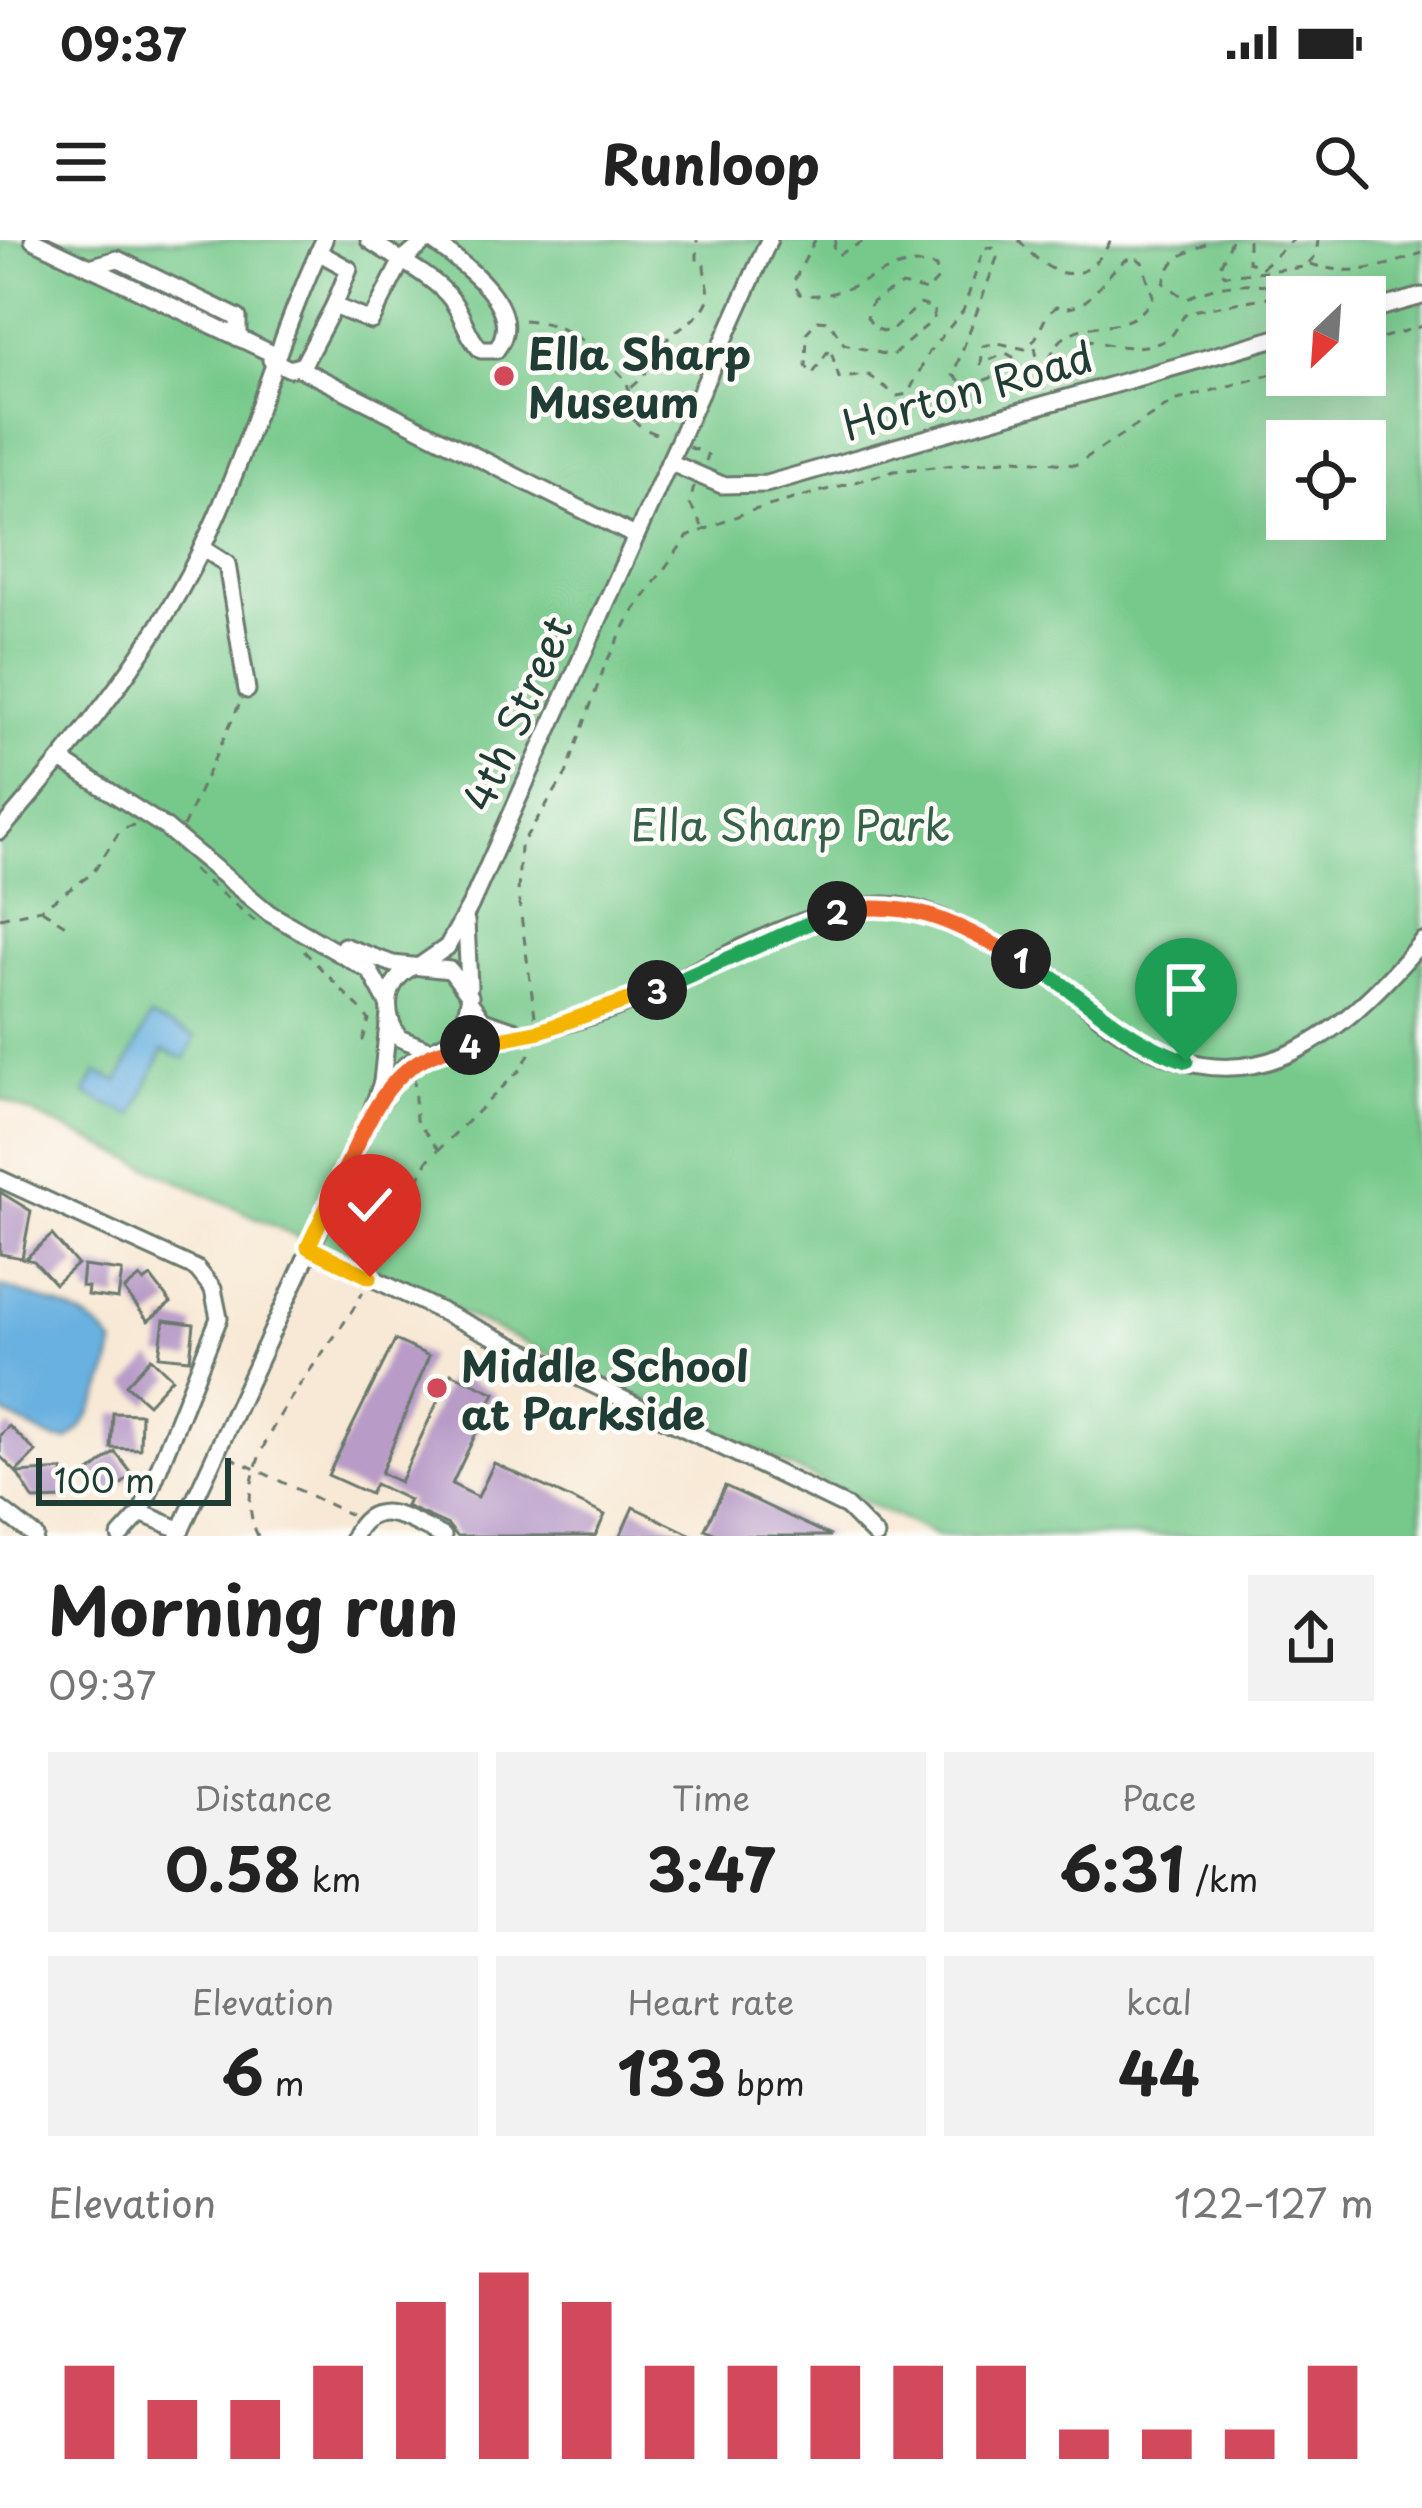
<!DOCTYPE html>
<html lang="en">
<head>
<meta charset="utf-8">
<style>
  body { margin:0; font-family:"Playpen Sans",sans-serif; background:#f2f2f2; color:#222; height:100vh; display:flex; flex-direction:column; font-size:45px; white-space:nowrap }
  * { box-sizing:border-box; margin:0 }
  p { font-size:39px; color:#767676 }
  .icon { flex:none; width:66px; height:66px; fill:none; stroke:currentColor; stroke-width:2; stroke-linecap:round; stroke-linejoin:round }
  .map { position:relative; height:1296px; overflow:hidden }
  .side { display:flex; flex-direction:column; background:#fff; flex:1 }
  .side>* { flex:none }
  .needle { width:78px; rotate:205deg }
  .controls { position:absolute; left:1266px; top:36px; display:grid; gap:24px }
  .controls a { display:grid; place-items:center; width:120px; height:120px; border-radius:0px; background:#fff; box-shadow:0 12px 48px #0002; font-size:60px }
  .scale { position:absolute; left:36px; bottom:30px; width:195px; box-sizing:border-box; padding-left:12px; border:6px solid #1f3d34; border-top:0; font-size:33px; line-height:42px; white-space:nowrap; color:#1f3d34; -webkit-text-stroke:9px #fdfcf7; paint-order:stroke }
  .pin { position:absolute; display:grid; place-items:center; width:102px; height:102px; color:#fff; margin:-123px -51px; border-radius:50% 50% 50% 0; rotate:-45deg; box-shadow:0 0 12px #0007 }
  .pin .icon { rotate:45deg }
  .km { position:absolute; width:60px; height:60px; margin:-30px; border-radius:50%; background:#222; color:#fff; font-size:33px; line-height:60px; text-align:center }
  .round { display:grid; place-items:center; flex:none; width:126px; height:126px; border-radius:0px; background:#f2f2f2 }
  .overview { display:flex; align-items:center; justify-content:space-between; height:204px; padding:0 48px }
  h1 { font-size:66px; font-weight:700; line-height:90px }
  .stats { display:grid; grid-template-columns:repeat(3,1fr); gap:18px; height:204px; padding:12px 48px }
  .stats div { display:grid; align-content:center; border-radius:0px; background:#f2f2f2; text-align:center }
  .stats b { font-size:60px; font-weight:700 }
  .stats small { font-size:33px; font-weight:400 }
  .stats p { font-size:33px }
  .chart { height:336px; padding:24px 48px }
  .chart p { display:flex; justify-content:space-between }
  .chart svg { width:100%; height:216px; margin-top:12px; stroke:#d1495b; stroke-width:6 }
  .status { display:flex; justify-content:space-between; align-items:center; height:84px; padding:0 60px; background:#fff; direction:ltr }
  .status svg { height:33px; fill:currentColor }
  header { display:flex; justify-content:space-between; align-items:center; height:156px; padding:0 48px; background:#fff; font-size:54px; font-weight:700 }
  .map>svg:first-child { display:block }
  .green { fill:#77c98b; stroke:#4b8360; stroke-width:3; fill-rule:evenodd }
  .water { fill:#69b1e0; stroke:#44778a; stroke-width:3 }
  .building { fill:#b89bc7 }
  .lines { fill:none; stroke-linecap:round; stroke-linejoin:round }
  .minor-casing { stroke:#6b796d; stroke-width:21 }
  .path { stroke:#6b796d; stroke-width:3; stroke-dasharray:9 9; stroke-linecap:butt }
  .minor { stroke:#fff; stroke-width:15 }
  .split-1-casing { stroke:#fff; stroke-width:24 }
  .split-2-casing { stroke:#fff; stroke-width:24 }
  .split-3-casing { stroke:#fff; stroke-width:24 }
  .split-4-casing { stroke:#fff; stroke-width:24 }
  .split-5-casing { stroke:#fff; stroke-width:24 }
  .split-6-casing { stroke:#fff; stroke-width:24 }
  .split-1 { stroke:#22a559; stroke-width:15 }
  .split-2 { stroke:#f0652b; stroke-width:15 }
  .split-3 { stroke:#22a559; stroke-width:15 }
  .split-4 { stroke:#f5b400; stroke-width:15 }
  .split-5 { stroke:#f0652b; stroke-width:15 }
  .split-6 { stroke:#f5b400; stroke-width:15 }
  .poi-dot { fill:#d1495b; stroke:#fdfcf7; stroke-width:4.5 }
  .labels { text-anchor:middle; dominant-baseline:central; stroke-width:9; stroke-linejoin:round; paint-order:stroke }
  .poi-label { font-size:42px; font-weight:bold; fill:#1f3d34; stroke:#fdfcf7; text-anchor:start }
  .street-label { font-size:42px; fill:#1f3d34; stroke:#fdfcf7 }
  .park-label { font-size:42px; fill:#35604a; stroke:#fdfcf7 }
</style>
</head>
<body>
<div class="status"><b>09:37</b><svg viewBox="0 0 49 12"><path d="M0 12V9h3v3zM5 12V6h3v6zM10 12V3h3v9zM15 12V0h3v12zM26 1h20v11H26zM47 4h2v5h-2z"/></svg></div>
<header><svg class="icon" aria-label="menu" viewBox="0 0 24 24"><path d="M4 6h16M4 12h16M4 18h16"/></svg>Runloop<svg class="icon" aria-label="search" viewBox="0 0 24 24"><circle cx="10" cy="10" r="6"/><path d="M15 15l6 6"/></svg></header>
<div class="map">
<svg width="1422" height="1296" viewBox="0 0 1422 1296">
  <rect width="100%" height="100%" fill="#fdfcf7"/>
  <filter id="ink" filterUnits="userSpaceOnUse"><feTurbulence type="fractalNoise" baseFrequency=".00833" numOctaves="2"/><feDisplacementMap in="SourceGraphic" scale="24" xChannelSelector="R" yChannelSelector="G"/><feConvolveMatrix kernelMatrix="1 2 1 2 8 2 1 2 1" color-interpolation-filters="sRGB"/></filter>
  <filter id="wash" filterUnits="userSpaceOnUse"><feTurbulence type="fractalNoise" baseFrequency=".004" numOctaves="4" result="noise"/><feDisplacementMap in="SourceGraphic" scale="48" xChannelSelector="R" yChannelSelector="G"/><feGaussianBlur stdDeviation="2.7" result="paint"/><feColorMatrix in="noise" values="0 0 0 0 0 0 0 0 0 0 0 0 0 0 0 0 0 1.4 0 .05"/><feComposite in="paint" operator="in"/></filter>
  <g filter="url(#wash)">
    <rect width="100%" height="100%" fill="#f8e9d6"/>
    <path class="green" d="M0,0H1422V1296H938L0,858ZM1287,57H1365V135H1287ZM1287,201H1365V279H1287Z"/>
    <g class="water">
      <path d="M150,777L195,797L185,819L163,810L133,876L85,854L96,832L118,842Z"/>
      <path d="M0,1046C35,1058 95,1072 114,1106C108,1140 95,1177 68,1200L53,1199L0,1171Z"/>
    </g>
    <g id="blocks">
      <g class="building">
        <path d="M0,952L31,971L22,1018L0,1014Z"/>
        <path d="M52,995L77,1024L55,1044L34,1021L25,1019Z"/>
        <path d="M83,1026L122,1031L118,1059L87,1055L88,1047L81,1046Z"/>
        <path d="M140,1037L144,1042L151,1037L171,1063L148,1081L124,1050Z"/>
        <path d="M164,1080L194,1084L190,1119L159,1116Z"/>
        <path d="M395,1100L429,1116L381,1233L400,1242L451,1133L495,1153L452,1244L478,1257L494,1223L605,1275L595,1296H457L448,1285L406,1266L409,1260L375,1244L370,1254L328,1235Z"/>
        <path d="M151,1118L172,1138L148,1164L126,1145Z"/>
        <path d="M113,1173L141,1174L140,1209L111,1208Z"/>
        <path d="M9,1186L36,1212L16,1232L0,1216V1195Z"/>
        <path d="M115,1212L133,1235L106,1256L85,1236Z"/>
        <path d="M63,1230L65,1259L34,1260L17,1233Z"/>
        <path d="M725,1246L831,1296H720L705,1289Z"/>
        <path d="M633,1267L694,1296H620Z"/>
      </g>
    </g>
  </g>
  <g filter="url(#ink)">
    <use href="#blocks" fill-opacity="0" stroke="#6b796d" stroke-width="3"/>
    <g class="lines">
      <g class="minor-casing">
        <g id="minor">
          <path d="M33,0L273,114"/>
          <path d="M369,0C395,18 425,31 447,54C463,71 466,96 481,110H496C529,68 460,21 430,0"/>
          <path d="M318,12L349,29L334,66"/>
          <path d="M90,27L117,19L238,78V98"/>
          <path d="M1365,72L1422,56"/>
          <path d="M271,120L290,129L303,125L334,66L371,81L401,22L427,0"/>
          <path d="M297,127L635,296"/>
          <path d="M669,222L722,245L766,244L1287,95"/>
          <path d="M202,308L227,324L247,450"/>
          <path d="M64,522L165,587L269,673L370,731L388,764"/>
          <path d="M0,591C81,498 159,404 210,291C254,196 279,95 324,0"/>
          <path d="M466,681L469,747"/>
          <path d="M344,706L393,724L450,730L470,756L462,794L406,825L381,862"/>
          <path d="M421,725L447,707L470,666L769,0"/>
          <path d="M412,727C384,743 383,773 399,798L432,811"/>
          <path d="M471,764L483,780L516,791"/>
          <path d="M445,807C512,801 585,782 646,755C720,721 800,668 883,665C919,664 954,683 985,700C1006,711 1030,720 1049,734C1072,749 1090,771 1112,786C1242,878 1337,802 1422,701"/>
          <path d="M0,939L197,1029L213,1049L219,1078L141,1273L120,1296"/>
          <path d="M308,1007L847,1267L876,1296"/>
          <path d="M0,1269L35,1296"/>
          <path d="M141,1273L181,1290"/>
          <path d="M178,1296L367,885L382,842L389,774"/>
          <path d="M354,1296C375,1253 410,1281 443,1296"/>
        </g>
      </g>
      <g class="path">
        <path d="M815,0L793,43L800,54C854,64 888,11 936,27L938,39L927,51L902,45L872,62L867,77L874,88L889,93L920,64L935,69L933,80L892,116L844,104L829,81L818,80L807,92L806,126L812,135L830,108L839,138L869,135L897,156L908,154L929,112L963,71L984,8L993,7L997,18L953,135L967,146L991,138L1013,117L1006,113L981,124L983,106L998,103L1025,109C1042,98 1039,79 1056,67C1095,75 1100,31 1133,16L1142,22L1153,56C1130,106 1070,65 1050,118L1058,125L1091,100C1112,107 1151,112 1170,97C1176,92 1181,78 1187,72L1279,55L1282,49C1254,39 1212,44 1186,59L1164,43C1172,11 1190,15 1212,0"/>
        <path d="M836,0L833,10L838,15L866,0"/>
        <path d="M1019,0C1049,37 1084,52 1111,0"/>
        <path d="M1231,0L1219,29L1225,35L1305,27L1316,15L1318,0"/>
        <path d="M1248,0V22L1262,27L1293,0"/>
        <path d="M1310,24C1354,37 1380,28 1422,13"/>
        <path d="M524,80C572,84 594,108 627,141C634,179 622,180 663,197"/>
        <path d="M1365,103L1422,86"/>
        <path d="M1035,107L1043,150"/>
        <path d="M631,147C649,133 653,117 666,101C678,85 697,83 707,62C712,49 704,38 704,25L697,22V0"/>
        <path d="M689,207L708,215L706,221"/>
        <path d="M694,246L690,264L702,286"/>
        <path d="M183,587L239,465"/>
        <path d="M193,630L255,681"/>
        <path d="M42,670L67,686"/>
        <path d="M0,678L41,669L93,633L121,589L134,585"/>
        <path d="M304,711L364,773L369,780L363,800L369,803"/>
        <path d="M535,776L518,654L520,606L566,534L605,425L629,378L687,297L747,272L894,231L1016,219L1075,225L1174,161L1287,130"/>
        <path d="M414,837L416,880L438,909"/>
        <path d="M378,1022L428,920L521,829L532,809"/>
        <path d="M230,1217L351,1275"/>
        <path d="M258,1296C220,1219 330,1116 363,1052"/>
      </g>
      <use href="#minor" class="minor"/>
    </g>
  </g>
  <g class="lines" filter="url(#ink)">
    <g class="split-1-casing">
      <path id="split-1" d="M1021,719C1083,751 1116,797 1186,821"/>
    </g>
    <g class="split-2-casing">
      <path id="split-2" d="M837,671C915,659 954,683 1021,719"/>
    </g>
    <g class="split-3-casing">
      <path id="split-3" d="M657,750L837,671"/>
    </g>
    <g class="split-4-casing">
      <path id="split-4" d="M470,805L540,791L657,750"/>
    </g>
    <g class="split-5-casing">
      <path id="split-5" d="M342,935C373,872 392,812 470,805"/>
    </g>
    <g class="split-6-casing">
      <path id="split-6" d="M342,935L308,1007L370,1037"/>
    </g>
    <use href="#split-1" class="split-1"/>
    <use href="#split-2" class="split-2"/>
    <use href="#split-3" class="split-3"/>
    <use href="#split-4" class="split-4"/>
    <use href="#split-5" class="split-5"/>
    <use href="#split-6" class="split-6"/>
  </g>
  <g class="poi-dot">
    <circle cx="504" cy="136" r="12"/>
    <circle cx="437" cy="1148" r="12"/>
  </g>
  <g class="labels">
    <g class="poi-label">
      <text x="528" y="112">Ella Sharp<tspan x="528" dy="48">Museum</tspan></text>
      <text x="461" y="1124">Middle School<tspan x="461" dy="48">at Parkside</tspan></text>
    </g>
    <g class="street-label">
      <text transform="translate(967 149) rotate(-16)">Horton Road</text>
      <text transform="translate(516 473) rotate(-66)">4th Street</text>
    </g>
    <g class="park-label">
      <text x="790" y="583">Ella Sharp Park</text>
    </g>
  </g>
</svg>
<div class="controls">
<a><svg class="needle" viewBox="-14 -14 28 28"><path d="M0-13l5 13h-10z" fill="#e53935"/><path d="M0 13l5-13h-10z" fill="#767676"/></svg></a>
<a><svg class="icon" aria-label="locate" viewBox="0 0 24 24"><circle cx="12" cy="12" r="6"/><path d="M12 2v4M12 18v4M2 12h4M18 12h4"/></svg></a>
</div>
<div class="scale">100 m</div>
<div class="pin" style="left:1186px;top:821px;background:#1e9e55"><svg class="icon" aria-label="arrive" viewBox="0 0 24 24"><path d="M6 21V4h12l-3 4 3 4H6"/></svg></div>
<div class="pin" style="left:370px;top:1037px;background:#d93025"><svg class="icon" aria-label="check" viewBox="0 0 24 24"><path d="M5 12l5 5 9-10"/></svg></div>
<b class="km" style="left:1021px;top:719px">1</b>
<b class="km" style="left:837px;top:671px">2</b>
<b class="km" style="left:657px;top:750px">3</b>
<b class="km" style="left:470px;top:805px">4</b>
</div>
<section class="side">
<div class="overview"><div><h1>Morning run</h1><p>09:37</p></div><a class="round"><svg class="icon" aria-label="share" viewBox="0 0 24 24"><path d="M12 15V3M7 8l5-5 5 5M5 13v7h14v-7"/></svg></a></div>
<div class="stats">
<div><p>Distance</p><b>0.58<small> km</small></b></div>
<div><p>Time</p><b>3:47</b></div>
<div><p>Pace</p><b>6:31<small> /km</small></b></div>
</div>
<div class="stats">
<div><p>Elevation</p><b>6<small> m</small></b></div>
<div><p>Heart rate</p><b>133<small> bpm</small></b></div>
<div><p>kcal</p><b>44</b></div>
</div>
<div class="chart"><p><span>Elevation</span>122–127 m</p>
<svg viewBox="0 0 160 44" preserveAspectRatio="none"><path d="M5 44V25M15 44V32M25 44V32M35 44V25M45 44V12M55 44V6M65 44V12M75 44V25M85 44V25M95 44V25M105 44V25M115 44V25M125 44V38M135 44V38M145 44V38M155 44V25"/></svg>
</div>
</section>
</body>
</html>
